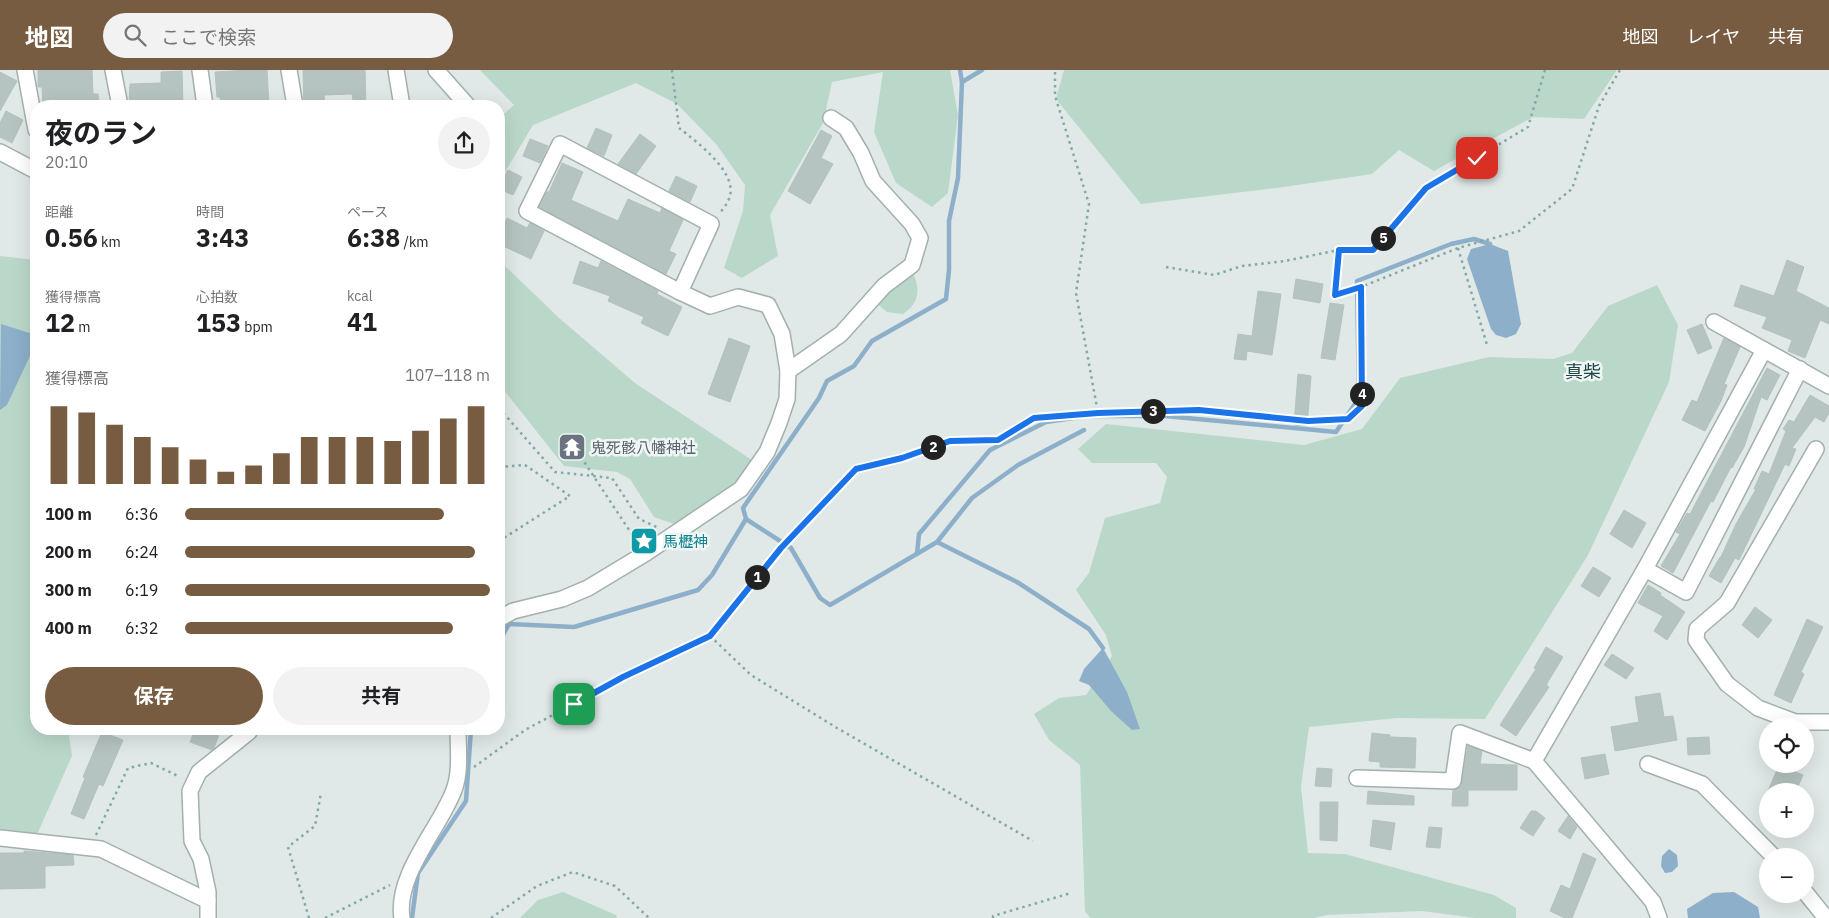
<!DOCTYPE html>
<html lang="ja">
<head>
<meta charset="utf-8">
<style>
  body { margin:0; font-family:"IBM Plex Sans","Noto Sans JP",sans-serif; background:#f2f2f2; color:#202124; height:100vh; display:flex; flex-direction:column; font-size:19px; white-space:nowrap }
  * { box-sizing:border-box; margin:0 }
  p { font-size:16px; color:#757577 }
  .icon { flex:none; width:28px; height:28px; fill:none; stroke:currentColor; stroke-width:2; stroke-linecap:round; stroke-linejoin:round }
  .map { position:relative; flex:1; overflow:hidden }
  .panel { position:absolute; left:30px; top:30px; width:475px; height:635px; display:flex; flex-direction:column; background:#fff; border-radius:20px; box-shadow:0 5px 20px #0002 }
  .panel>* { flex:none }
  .tools { position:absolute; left:1759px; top:648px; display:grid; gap:10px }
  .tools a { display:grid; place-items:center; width:55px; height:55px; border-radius:50%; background:#fff; box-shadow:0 5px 20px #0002; font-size:25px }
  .pin { position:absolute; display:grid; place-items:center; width:42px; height:42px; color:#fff; margin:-21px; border-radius:10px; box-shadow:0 2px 8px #0006 }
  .km { position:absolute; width:25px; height:25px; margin:-12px; border-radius:50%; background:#222; color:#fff; font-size:14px; line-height:25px; text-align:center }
  .round { display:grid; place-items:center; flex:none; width:52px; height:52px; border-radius:26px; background:#f2f2f2 }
  .headline { display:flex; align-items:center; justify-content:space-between; height:85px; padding:0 15px }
  h1 { font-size:28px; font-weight:700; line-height:38px }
  .metrics { display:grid; grid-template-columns:repeat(3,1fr); gap:8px; height:85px; padding:5px 15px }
  .metrics div { display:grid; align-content:center }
  .metrics b { font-size:25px; font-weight:700 }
  .metrics small { font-size:14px; font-weight:400 }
  .metrics p { font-size:14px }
  .chart { height:140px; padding:10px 15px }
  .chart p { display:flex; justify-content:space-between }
  .chart svg { width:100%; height:90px; margin-top:5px; stroke:#785c41; stroke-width:6 }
  .cta { display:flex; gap:10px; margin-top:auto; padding:10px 15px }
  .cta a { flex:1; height:58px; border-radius:30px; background:#785c41; color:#fff; font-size:20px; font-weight:700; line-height:58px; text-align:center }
  .cta a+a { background:#f2f2f2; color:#202124 }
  ul { padding:0 15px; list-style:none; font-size:16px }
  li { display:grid; grid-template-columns:80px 60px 1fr; align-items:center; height:38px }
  li i { height:12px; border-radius:6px; background:#785c41 }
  header { display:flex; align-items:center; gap:30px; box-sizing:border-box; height:70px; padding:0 25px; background:#785c41; color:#fff }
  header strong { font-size:24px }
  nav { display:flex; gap:28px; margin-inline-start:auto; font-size:18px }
  .search { width:350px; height:45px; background:#f2f2f2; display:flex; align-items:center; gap:12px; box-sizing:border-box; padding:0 18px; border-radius:28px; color:#757577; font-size:19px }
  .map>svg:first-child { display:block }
  .green { fill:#bad8ca }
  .water { fill:#8dafc9 }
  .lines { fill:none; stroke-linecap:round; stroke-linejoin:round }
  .stream { stroke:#8dafc9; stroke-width:4.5 }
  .building { fill:#b5c3c1; stroke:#b3c2bf }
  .minor-casing { stroke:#a3b0af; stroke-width:18 }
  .path { stroke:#83a9a7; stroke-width:2.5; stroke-dasharray:2.5 4; stroke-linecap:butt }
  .minor { stroke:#fff; stroke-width:15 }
  .route-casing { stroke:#fff; stroke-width:10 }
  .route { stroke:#1a73e8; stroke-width:6 }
  .labels { text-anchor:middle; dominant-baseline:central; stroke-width:5; stroke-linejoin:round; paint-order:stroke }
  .worship-label { font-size:15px; fill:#5b616d; stroke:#eff6f4; text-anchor:start }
  .culture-label { font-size:15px; fill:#0d838f; stroke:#eff6f4; text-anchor:start }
  .quarter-label { font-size:18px; fill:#214647; stroke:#eff6f4 }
</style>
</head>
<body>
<header>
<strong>地図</strong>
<div class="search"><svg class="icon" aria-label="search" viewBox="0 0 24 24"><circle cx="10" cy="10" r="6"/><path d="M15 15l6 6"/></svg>ここで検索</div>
<nav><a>地図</a><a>レイヤ</a><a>共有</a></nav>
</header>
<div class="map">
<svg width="1829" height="848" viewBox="0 0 1829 848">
  <rect width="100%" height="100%" fill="#e0e9e7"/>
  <g class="green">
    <path d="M480,0H950L958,45L948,123L932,137L896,113L874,62L883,2L832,12L823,53L770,145L778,186L742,208L724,198L743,141L745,115L716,74L677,34L636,13L533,55L499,112V48L514,35Z"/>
    <path d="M1064,0H1617L1584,49L1533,47L1434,101L1399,80L1372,104L1277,118L1141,134L1056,29Z"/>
    <path d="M0,186L36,190V659H68L72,686L35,769L0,763Z"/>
    <path d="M499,190L558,247L635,313L755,392L731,419L683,457L654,447L630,409L617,402L564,396L499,314Z"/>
    <path d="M910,197C920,216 922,231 903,244L887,242L875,232Z"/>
    <path d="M1657,215L1678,255L1669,312L1588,485L1485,649L1397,648L1309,657L1301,717L1308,783L1345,784L1494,825L1516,838V848H1475L1422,841L1327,845L1314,848H1090L1085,841L1080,695L1049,670L1034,644L1059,628L1086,625L1112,586L1106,565L1076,520L1089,503L1105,448L1160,433L1167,407L1156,393H1092L1078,379L1106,354L1304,375L1362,359L1400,308L1489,287L1553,289L1572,283L1608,236Z"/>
    <path d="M563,822L616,845L617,848H520L538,830Z"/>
  </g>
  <g class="water">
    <path d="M1490,174L1508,181L1521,254L1516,264L1506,268L1496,265L1491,259L1467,189L1471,179Z"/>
    <path d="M1,254L36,265V273L7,335L0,340Z"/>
    <path d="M1103,578L1127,622L1140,659L1132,660L1111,641L1089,615L1079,611L1084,599Z"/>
    <path d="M1669,779L1677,785L1678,796L1672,802L1665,803L1661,796L1662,786Z"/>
    <path d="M1734,822L1758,837L1760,848H1688L1687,839L1713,823Z"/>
  </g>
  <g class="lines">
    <g class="stream">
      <path d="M962,12L982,0"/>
      <path d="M746,449L791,478L820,528L830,535L937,472L972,428L1018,395L1084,360"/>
      <path d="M937,472L1017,512L1089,559L1103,578"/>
      <path d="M917,484L919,464L990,380L1046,352L1087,346H1165L1336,362L1359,328L1357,211L1451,174L1474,169L1490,174"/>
      <path d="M499,572L509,554L574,557L698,520L712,505L746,449L743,438L819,328L827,311L854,296L872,271L946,229L949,200V151L958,108L962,12L960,0"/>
      <path d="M412,848L418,803L466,731L471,659"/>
    </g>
  </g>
  <g class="building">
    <path d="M38,0H92L93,24H98L99,36H43L42,17H38Z"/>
    <path d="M248,0H267L269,36H221L220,27H217L215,2Z"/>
    <path d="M303,0H365L366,36H354L352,24L324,25L325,36H304Z"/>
    <path d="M182,1L183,36H167V33H143V36H129L130,14L161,13V2Z"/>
    <path d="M0,2L17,11L0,41Z"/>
    <path d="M6,41L23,50L12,73L0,67V53Z"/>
    <path d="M596,58L612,65L604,86L587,78Z"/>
    <path d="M821,60L832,66L821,88L833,94L810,134L788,121Z"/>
    <path d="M640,64L656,76L636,104L618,94Z"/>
    <path d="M530,69L548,76L540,93L523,86Z"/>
    <path d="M562,93L583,102L571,130L618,151L628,129L660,143L662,138L683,150L669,181L676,184L666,204L539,137L547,122H549Z"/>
    <path d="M508,100L522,107L513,125L499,119Z"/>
    <path d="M676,106L697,116L690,132L669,121Z"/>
    <path d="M507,148L527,158L530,153L544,161L531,189L499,174V166Z"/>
    <path d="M1787,190L1804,197L1796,221L1829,238V254L1820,250L1805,288L1788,281L1792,270L1762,258L1767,247L1734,236L1741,215L1774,226Z"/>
    <path d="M580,191L598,198L601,191L658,221L657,224L682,237L668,266L641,253L644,247L608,231L610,226L573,213Z"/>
    <path d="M1296,209L1323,214L1320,233L1293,228Z"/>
    <path d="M1258,221L1281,224L1272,285L1247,281L1246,290L1234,289L1238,264L1252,266Z"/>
    <path d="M1330,233L1344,235L1335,290L1321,288Z"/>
    <path d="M1702,254L1712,278L1698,284L1687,260Z"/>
    <path d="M729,268L750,276L730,332L708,324Z"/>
    <path d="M1724,268L1740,277L1724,314L1727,315L1721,331L1705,361L1682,350L1692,330L1697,332Z"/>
    <path d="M1767,298L1780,305L1767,330L1761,327L1744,377L1732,398L1731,397L1713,432L1711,431L1673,503L1661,496L1680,464L1676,462L1687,443L1690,444Z"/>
    <path d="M1298,304L1311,306L1307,356L1294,355Z"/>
    <path d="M1810,325L1829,336V343L1824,352L1815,347L1792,378L1796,379L1789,396L1785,394L1739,490L1735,488L1721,513L1709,506L1720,487H1721L1736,454L1756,419H1754L1762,401L1769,404L1786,361L1783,359L1789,350L1794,352Z"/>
    <path d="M1624,440L1646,453L1632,478L1610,464Z"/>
    <path d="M1593,497L1611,508L1599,527L1581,516Z"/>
    <path d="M1648,515L1661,523L1660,525L1685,542L1667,570L1654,561L1663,546L1638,533Z"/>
    <path d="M1755,537L1772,550L1758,568L1742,555Z"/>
    <path d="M1807,549L1823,557L1801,602L1804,604L1791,633L1774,625Z"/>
    <path d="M1546,577L1563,587L1546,615L1549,617L1516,666L1500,655L1536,599L1534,598Z"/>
    <path d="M1612,584L1634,598L1626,609L1604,595Z"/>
    <path d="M1660,623L1664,647L1673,646L1677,670L1615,681L1611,657L1639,652L1635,627Z"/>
    <path d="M195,659H221L214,678L212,680L190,672Z"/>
    <path d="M102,662L123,670L103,716L99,714L84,749L71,744L85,708L83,707Z"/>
    <path d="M1372,663L1390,665V667L1416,668L1415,698L1380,697V692L1369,691Z"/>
    <path d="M1709,667L1710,684L1688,685L1687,668Z"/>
    <path d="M1468,676L1482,681L1480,694L1517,695V720H1468V736H1452L1453,720L1460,717L1462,712Z"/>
    <path d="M1605,684L1609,704L1585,709L1581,688Z"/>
    <path d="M1779,695L1803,705L1796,721H1768Z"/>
    <path d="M1317,698L1332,699L1331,717L1315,716Z"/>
    <path d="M1368,721L1414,726V735L1367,734Z"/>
    <path d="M1320,732H1338L1337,771L1320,770Z"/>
    <path d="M1531,741H1536L1545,748L1533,766L1520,758Z"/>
    <path d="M1568,746L1577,757L1570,769L1558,761Z"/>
    <path d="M1373,750L1395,753L1391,780L1370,776Z"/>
    <path d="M1429,757L1442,758L1440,778L1426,777Z"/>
    <path d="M24,781L73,785L74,795L45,796V818L0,819V783H24Z"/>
    <path d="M1583,783L1596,789L1572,848H1565L1550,841L1561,815L1570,819Z"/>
  </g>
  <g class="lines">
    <g class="minor-casing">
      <g id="minor">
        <path d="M25,0L36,60"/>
        <path d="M113,0L120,36"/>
        <path d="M200,0L205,36"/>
        <path d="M289,0L295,36"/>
        <path d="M396,0L402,36"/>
        <path d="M436,0L468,36"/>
        <path d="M0,82L36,101"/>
        <path d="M680,222L711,154L560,74L527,141L680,222L710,236L738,227L768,235L782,264L788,301"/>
        <path d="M1714,252L1829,316"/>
        <path d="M1816,379L1727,533L1697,559L1696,570L1727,614L1758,638L1795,652H1829"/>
        <path d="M1645,499L1686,522L1800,299"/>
        <path d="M499,549L513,541L562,529L588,518L646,483L741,419L767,382L779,353L787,329L788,301L841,264L884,216L912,195L920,168L912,154L873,111L861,83L846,58L831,48"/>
        <path d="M1648,694L1702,714L1773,786"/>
        <path d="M1357,708L1453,711L1460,663L1534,691"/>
        <path d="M0,768L101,779L208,831V848"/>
        <path d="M1805,822L1826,848"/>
        <path d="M208,831V822L201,789L192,771L190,721L199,702L249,662V659"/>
        <path d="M402,848C395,805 440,758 454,720C461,701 458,679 458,659"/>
        <path d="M1659,848L1653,832L1534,691L1645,499L1764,280"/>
      </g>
    </g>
    <g class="path">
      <path d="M672,0L679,58C697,72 742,105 728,131C726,136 722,140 719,144"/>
      <path d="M1545,0L1528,57L1426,118L1373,180H1339L1335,225L1361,217L1458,178L1519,161L1572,119L1599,36L1620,0"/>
      <path d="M1458,178L1487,275"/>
      <path d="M1166,197L1214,205L1242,196L1285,191L1339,180"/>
      <path d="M499,338L555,402L612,408L639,449L659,458"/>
      <path d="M1098,343L1199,340L1308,351L1348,349L1362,335L1361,218"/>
      <path d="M581,387L637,472"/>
      <path d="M499,397L525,395L570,426L499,471"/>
      <path d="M710,566L751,605L837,658L1033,771"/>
      <path d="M474,697L525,660L623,607L710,566L781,478L856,399L902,388L950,371L998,370L1034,348L1098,343L1076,223L1089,134L1055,26V0"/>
      <path d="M96,765L128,698L151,693L180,707"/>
      <path d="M309,848L288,777L315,756L321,723"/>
      <path d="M325,848L390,815"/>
      <path d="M491,848L537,816L573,802L615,816L649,848"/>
      <path d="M993,848V846L1071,823"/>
    </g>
    <use href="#minor" class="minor"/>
  </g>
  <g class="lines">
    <g class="route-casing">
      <path id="route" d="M574,634L623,607L710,566L781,478L856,399L902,388L950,371L998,370L1034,348L1098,343L1199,340L1308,351L1348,349L1362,336L1361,217L1335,225L1339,180H1373L1426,118L1477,88"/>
    </g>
    <use href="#route" class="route"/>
  </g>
  <defs>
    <g id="temple-square" transform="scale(1.4375)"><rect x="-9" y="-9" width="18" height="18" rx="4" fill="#6b7280" stroke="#eff6f4"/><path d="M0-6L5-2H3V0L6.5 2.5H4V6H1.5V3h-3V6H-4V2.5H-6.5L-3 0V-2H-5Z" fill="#fff"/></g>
    <g id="sight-square" transform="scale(1.4375)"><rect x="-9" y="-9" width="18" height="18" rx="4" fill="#0f9aa8" stroke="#eff6f4"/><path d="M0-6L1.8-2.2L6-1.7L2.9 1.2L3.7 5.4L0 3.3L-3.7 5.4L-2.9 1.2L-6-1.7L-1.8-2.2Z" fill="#fff"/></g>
  </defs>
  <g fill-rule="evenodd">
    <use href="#temple-square" x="572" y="377"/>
    <use href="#sight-square" x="644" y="471"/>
  </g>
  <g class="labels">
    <g class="worship-label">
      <text x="591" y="377">鬼死骸八幡神社</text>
    </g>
    <g class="culture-label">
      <text x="663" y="471">馬櫪神</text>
    </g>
    <g class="quarter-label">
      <text x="1583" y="301">真柴</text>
    </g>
  </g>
</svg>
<div class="tools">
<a><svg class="icon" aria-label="locate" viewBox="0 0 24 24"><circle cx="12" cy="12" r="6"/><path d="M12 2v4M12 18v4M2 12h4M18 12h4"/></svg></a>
<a>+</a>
<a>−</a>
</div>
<div class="pin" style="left:574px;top:634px;background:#1e9e55"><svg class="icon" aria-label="arrive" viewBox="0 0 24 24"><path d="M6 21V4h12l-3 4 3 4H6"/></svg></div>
<div class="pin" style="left:1477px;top:88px;background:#d93025"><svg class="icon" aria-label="check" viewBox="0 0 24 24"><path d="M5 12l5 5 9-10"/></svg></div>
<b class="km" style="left:757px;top:507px">1</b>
<b class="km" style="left:933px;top:377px">2</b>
<b class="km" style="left:1153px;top:341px">3</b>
<b class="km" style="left:1362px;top:324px">4</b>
<b class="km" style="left:1383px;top:168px">5</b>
<section class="panel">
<div class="headline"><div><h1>夜のラン</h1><p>20:10</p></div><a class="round"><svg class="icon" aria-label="share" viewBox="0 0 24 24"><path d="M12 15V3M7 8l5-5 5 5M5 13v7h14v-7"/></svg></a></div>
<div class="metrics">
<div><p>距離</p><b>0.56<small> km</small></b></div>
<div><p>時間</p><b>3:43</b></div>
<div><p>ペース</p><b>6:38<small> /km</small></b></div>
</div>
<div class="metrics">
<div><p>獲得標高</p><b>12<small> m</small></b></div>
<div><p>心拍数</p><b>153<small> bpm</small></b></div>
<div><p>kcal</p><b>41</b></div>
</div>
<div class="chart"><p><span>獲得標高</span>107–118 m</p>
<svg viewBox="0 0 160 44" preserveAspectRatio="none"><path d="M5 44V6M15 44V9M25 44V15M35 44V21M45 44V26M55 44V32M65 44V38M75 44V35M85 44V29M95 44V21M105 44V21M115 44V21M125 44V23M135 44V18M145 44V12M155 44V6"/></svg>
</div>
<ul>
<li><b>100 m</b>6:36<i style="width:85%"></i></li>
<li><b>200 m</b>6:24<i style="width:95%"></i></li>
<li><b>300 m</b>6:19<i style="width:100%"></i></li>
<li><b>400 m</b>6:32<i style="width:88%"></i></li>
</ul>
<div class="cta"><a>保存</a><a>共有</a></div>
</section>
</div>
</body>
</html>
